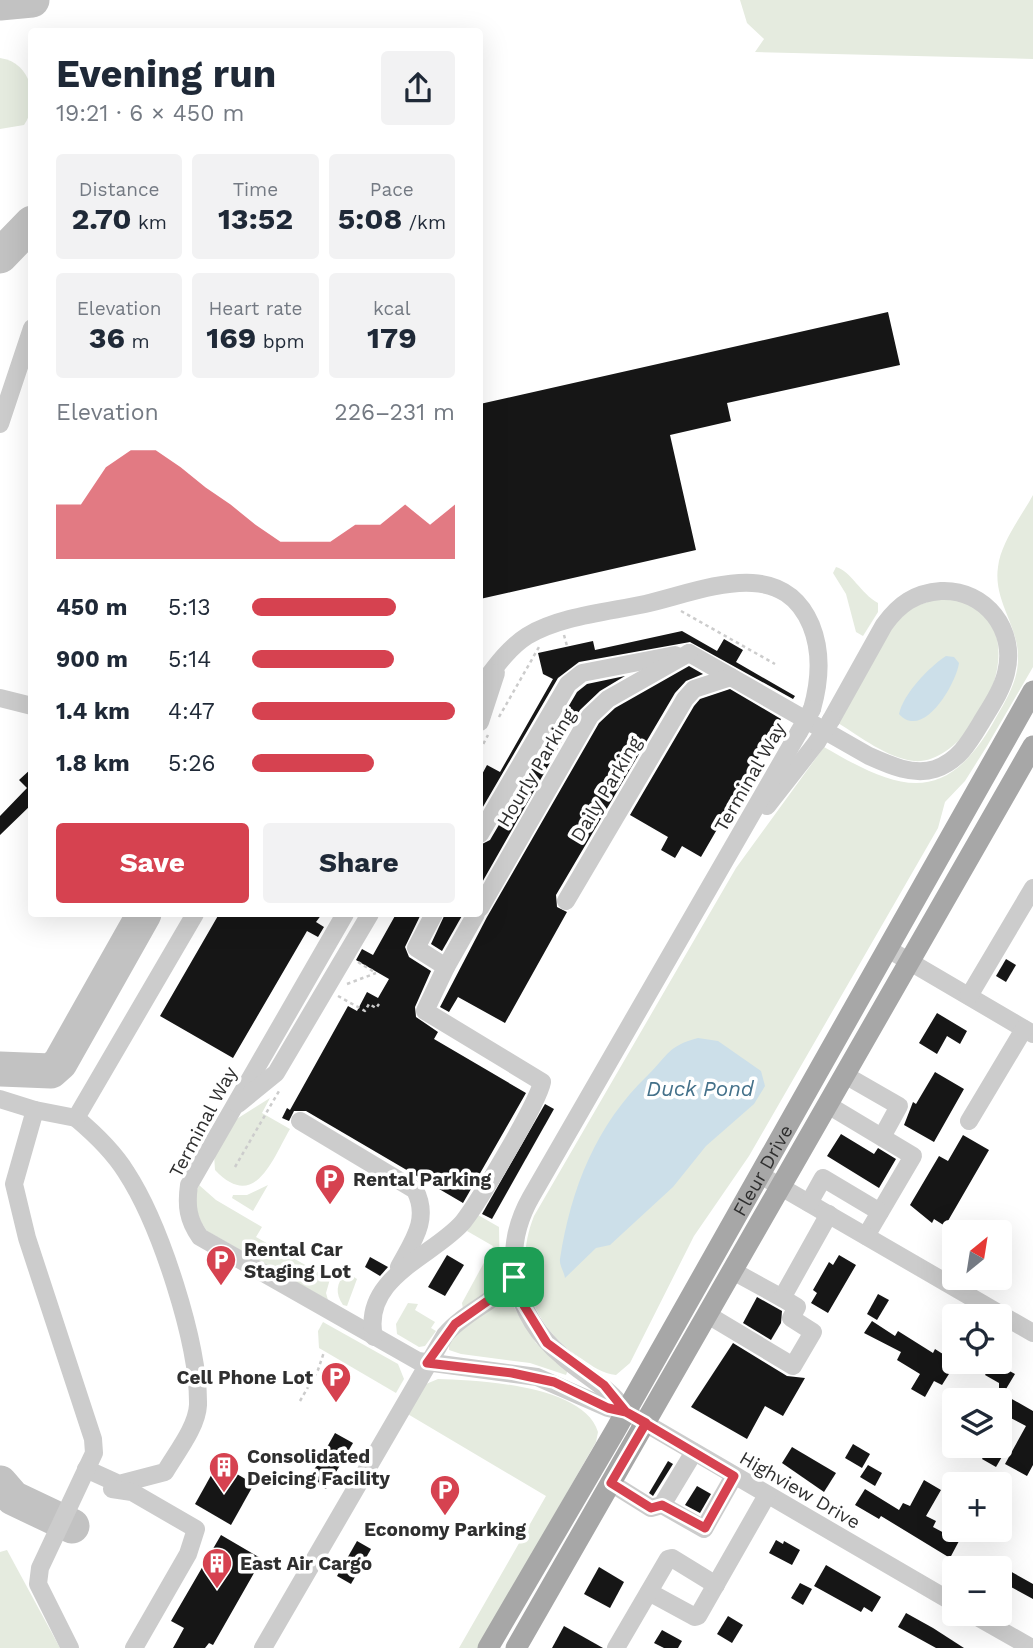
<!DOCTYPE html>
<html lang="en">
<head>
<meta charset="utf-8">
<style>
  body { margin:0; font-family:"Work Sans",sans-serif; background:#f2f2f3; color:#1f2937; height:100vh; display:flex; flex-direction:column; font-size:26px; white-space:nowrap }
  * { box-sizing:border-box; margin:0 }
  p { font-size:23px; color:#747a83 }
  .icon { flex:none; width:38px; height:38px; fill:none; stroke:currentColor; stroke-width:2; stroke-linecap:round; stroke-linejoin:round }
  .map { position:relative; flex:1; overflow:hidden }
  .details { position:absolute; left:28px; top:28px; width:455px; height:889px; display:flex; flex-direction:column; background:#fff; border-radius:7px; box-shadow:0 7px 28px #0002 }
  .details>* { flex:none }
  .needle { width:46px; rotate:30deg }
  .fabs { position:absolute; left:942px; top:1220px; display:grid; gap:14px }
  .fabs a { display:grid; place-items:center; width:70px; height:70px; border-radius:7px; background:#fff; box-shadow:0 7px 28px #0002; font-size:35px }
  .pin { position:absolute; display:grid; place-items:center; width:60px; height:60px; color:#fff; margin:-30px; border-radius:14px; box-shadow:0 4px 10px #0006 }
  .round { display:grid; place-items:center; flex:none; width:74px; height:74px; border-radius:7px; background:#f2f2f3 }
  .headline { display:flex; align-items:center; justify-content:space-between; height:119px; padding:0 28px }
  h1 { font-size:38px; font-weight:700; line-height:52px }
  .figures { display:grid; grid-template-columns:repeat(3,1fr); gap:10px; height:119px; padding:7px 28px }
  .figures div { display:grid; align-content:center; border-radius:7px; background:#f2f2f3; text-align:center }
  .figures b { font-size:30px; font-weight:700 }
  .figures small { font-size:19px; font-weight:400 }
  .figures p { font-size:19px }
  .chart { height:196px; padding:14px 28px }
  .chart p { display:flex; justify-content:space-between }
  .chart svg { width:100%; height:126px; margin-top:7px; fill:#d64250; opacity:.7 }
  .cta { display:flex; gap:14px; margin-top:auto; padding:14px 28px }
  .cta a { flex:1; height:80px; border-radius:7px; background:#d64250; color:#fff; font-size:28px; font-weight:700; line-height:80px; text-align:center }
  .cta a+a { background:#f2f2f3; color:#1f2937 }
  ul { padding:0 28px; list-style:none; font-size:23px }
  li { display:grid; grid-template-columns:112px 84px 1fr; align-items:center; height:52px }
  li i { height:18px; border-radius:9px; background:#d64250 }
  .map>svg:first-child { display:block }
  .green { fill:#e5ebdf }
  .water { fill:#ccdfe9 }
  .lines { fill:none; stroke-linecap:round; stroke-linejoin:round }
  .taxiway { stroke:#c2c2c2; stroke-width:35 }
  .building { fill:#161616 }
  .path { stroke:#ccc; stroke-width:2.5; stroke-dasharray:3.5 3.5; stroke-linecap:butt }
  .minor { stroke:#ccc; stroke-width:18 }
  .major { stroke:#a7a7a7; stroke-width:21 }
  .minor-bridge { stroke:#ccc; stroke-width:18 }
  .route-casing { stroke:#fff; stroke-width:14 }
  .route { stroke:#d64250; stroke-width:9 }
  .labels { text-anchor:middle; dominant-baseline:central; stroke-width:7; stroke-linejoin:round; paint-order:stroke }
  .street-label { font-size:19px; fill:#2f2f2f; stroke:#fff }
  .poi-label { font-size:19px; font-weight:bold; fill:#2f2f2f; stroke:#fff; text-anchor:start }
  .water-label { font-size:21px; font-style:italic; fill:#44718a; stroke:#fff }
</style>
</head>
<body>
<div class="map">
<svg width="1033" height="1648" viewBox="0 0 1033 1648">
  <rect width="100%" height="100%" fill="#fff"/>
  <g class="green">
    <path d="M740,0H1033V59L755,52L764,39L747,23Z"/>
    <path d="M0,58C32,62 40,102 24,125L0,129Z"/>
    <path d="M1033,495V667L987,746L965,781L945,802L938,828L749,1156L694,1236L630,1363L616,1375C603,1374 592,1366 582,1359C532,1328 512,1271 534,1216L736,868L824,747C898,790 944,808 993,723C1004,703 1018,683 1018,659C1019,626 993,601 998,567C1001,542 1021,517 1033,495Z"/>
    <path d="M836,567C852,572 860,593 878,603V612L863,636L856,632L846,594L833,573Z"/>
    <path d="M947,595C957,600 972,604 981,611C1030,653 966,766 914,761C887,758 861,737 838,723L891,628L911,608Z"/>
    <path d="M270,1098L262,1113L290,1129C272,1160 255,1212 215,1170L214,1154L235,1120Z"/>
    <path d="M199,1185L216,1200L262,1227L256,1237L330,1279L326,1293L328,1300L207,1231C197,1218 192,1201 199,1185Z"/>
    <path d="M268,1185L253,1211L232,1198L233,1195H247Z"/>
    <path d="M478,1215L499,1227L500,1280L497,1286L463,1309L462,1303L493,1246L467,1231Z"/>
    <path d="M346,1272L357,1279L347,1306L343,1305C335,1293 336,1284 346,1272Z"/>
    <path d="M507,1296L536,1343L568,1370L566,1375L530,1363L461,1354L449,1350V1339Z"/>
    <path d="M408,1303L418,1304L415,1310L435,1322L431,1328L436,1331L425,1346L419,1347L397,1334L396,1324Z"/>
    <path d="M323,1322L398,1364L404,1379L396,1393L319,1348L318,1331Z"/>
    <path d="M438,1379C478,1380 584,1385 598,1432L596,1442L478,1648H459L546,1496L406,1413L426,1384Z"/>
    <path d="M7,1550L60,1648H0V1552Z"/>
  </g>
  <g class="water">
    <path d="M946,656L954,657L959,663C956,684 923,741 899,714C903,694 929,667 946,656Z"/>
    <path d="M698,1038L718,1041L761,1071L765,1086L754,1104L706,1146L673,1187L610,1245L596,1248L565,1278C564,1272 559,1264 560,1259C571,1188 596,1125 648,1075C669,1054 668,1046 698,1038Z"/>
  </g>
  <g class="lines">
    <g class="taxiway">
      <path d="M0,3L32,0"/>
      <path d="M0,256L32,223"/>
      <path d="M0,1069L51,1071L60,1063L144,914"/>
      <path d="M0,1483L13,1498L72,1526"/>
    </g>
  </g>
  <g class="building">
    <path d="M888,312L900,365L727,403L731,421L670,435L696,550L480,599V404Z"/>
    <path d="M682,631L717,651L724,639L743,650L736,662L795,696L793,699L690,642L579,662L558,678L480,812V778L487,765L500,772L553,679L543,674L538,653L593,641L595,650Z"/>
    <path d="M689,666L703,674L686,681L675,693L556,895L557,907L567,912L505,1023L458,997L449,1012L440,1007L487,917L599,723L615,708Z"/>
    <path d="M625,676L600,691L580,710L480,886V845L490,840L577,692L587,684Z"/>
    <path d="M730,689L781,719L701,857L682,846L675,858L661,850L668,837L630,815L694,706L700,699Z"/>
    <path d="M32,768V804L0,835V816L27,788L19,780Z"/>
    <path d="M219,914H322L316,922L324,927L318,937L307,931L233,1058L160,1016Z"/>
    <path d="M396,914H421L405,947L409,957L431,971L415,1007L416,1017L438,1032L434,1039L526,1093L463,1203L306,1111H294L289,1121L282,1118L287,1108L290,1110L348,1006L357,1011L367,992L378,998L389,979L356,960L362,949L373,955Z"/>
    <path d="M445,914H463L442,951L431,944Z"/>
    <path d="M1006,959L1016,965L1006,982L996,976Z"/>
    <path d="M937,1013L967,1031L960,1044L947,1036L937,1054L919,1043Z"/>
    <path d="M935,1072L964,1089L934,1142L904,1125L913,1102L916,1104Z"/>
    <path d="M545,1104L554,1109L492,1219L482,1214Z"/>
    <path d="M841,1134L874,1154L878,1148L896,1159L879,1188L827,1156Z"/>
    <path d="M963,1135L989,1150L945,1226L934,1219L932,1223L910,1205L939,1156L948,1161Z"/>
    <path d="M447,1255L464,1265L445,1296L428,1287Z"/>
    <path d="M839,1255L856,1265L828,1313L811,1303L817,1293L813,1290L829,1262L833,1265Z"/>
    <path d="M370,1257L388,1267L380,1276L365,1267Z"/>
    <path d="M878,1294L889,1300L877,1320L867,1314Z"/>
    <path d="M757,1297L782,1311L781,1323L771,1340L743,1323Z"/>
    <path d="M872,1321L895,1336L898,1331L933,1353L935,1349L946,1356L954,1344V1366L942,1385L934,1381L925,1397L911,1389L920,1374L897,1360L901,1352L864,1333Z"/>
    <path d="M733,1343L787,1376L805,1378L783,1416L765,1406L747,1439L691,1407Z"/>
    <path d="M993,1362L1015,1374L1003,1394L1033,1411V1465L1027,1476L1005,1464L1026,1426L999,1412V1383L985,1375Z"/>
    <path d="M335,1433L353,1443L326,1489L309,1479Z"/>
    <path d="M853,1444L870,1454L862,1468L845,1458Z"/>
    <path d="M792,1447L836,1473L824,1492L782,1463Z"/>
    <path d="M989,1447L1003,1455L996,1467L982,1459Z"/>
    <path d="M668,1461L673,1464L653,1496L649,1493Z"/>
    <path d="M218,1463L254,1484L231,1525L195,1504Z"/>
    <path d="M868,1465L882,1473L875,1486L860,1477Z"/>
    <path d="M924,1480L941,1490L926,1516L936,1521L933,1527L959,1541L950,1558L881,1516L879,1519L855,1505L865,1489L899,1510L903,1503L910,1506Z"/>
    <path d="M697,1486L711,1494L700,1513L685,1505Z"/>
    <path d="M967,1530H996L988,1542Z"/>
    <path d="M221,1535L262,1559L213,1645L209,1643L205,1648H173L184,1628L171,1621Z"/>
    <path d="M776,1540L783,1544L784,1541L800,1550L792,1565L769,1553Z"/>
    <path d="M357,1541L371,1549L351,1584L337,1576Z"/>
    <path d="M826,1565L881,1597L872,1612L864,1607L861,1612L814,1586Z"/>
    <path d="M999,1565L1033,1584V1599L1011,1587L1008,1592L999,1587Z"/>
    <path d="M599,1567L624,1582L610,1608L584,1594Z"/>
    <path d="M800,1583L812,1589L803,1605L791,1598Z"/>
    <path d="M906,1613L933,1628L964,1648H936L898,1627Z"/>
    <path d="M728,1616L743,1625L732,1643L717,1634Z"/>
    <path d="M564,1626L603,1648H552Z"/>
    <path d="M662,1630L682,1641L678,1648H664L654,1643Z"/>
  </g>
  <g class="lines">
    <g class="path">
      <path d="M681,611L775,664"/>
      <path d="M564,635L567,646"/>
      <path d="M499,717L539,647"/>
      <path d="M480,750L488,735"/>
      <path d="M358,962L376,973"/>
      <path d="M347,984L376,973"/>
      <path d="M338,996L365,1011L369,1004L376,1008L379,1004"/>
      <path d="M235,1167L279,1091"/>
      <path d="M300,1401L318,1370L324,1352"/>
    </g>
    <g class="minor">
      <path d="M0,424L32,328"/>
      <path d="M689,653L869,756C889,765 913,776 935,769C959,761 970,741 982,721C991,706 1002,690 1006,673C1017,631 986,589 941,591C915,593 899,604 884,625L831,720"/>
      <path d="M480,687C493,670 508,648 527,636C560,616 608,612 645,604C702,591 781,554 811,625C822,652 820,681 812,709"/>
      <path d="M0,698L32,706"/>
      <path d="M480,722L496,673"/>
      <path d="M767,806L817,742"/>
      <path d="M480,834L568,684L582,673L675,655"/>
      <path d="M566,901L685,699L694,689L731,677"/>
      <path d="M480,908L590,716L608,699L689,653"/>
      <path d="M345,914L189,1185C186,1206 188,1220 200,1237L418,1361L537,1377L608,1408L626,1412L954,1603"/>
      <path d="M888,949L1033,1034"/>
      <path d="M446,967L476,914"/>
      <path d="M969,996L1033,888"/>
      <path d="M845,1075L899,1106L882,1137"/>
      <path d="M0,1099L35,1110"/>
      <path d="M238,1104L276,1073L370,914"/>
      <path d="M828,1105L913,1156L866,1236"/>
      <path d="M76,1118C95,1134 113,1151 126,1172C160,1224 199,1343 198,1405C197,1427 176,1453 165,1472L119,1484L86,1469"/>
      <path d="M300,1121L415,1190C430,1219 413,1241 399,1267"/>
      <path d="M969,1121L1024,1029"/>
      <path d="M769,1180L1033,1333"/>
      <path d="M809,1203L823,1178L880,1212"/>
      <path d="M733,1271L782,1298L829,1214"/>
      <path d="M708,1315L793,1366L813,1332L791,1318L797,1307L782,1298"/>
      <path d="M374,1337C361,1277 434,1256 463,1222C478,1203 538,1103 542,1082L425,1011L446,967L416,948L434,914"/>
      <path d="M626,1412C609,1386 584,1376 562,1356C514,1315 499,1253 531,1197L799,732"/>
      <path d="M611,1483L651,1508L662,1505L704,1529L734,1476"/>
      <path d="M112,1489L132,1492L196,1529L188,1554L134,1648"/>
      <path d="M662,1505L694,1452"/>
      <path d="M649,1592L695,1617L698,1616L767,1495"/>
      <path d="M972,1614L1032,1648"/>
      <path d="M70,1648L38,1584L40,1568L94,1453L93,1439L27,1238L14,1184L35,1110L76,1118L195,914"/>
      <path d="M263,1648L445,1335C465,1311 499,1300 515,1277"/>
      <path d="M616,1648L668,1559L672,1558L716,1585"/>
    </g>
    <g class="major">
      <path id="s1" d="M488,1648L615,1431L1033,691"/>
      <path d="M516,1648L1033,746"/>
    </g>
    <g class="minor-bridge">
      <path d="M799,732L812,709"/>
      <path d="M817,742L831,720"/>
    </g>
  </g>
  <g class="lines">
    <g class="route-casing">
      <path id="route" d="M514,1277L506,1288L455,1324L427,1363L512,1373L554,1382L608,1408L626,1412L734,1476L705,1528L662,1505L651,1508L611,1483L646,1423L626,1412L604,1385L547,1343L523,1304L514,1277"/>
    </g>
    <use href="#route" class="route"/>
  </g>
  <defs>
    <g id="parking-pin" transform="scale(1.575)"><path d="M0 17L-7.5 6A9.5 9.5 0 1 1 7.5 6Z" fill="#d64250" stroke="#fff"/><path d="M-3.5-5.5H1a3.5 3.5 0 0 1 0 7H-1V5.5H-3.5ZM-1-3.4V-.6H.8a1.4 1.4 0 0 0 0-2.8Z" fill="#fff"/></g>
    <g id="building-pin" transform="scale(1.575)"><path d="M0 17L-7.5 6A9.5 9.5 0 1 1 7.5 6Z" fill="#d64250" stroke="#fff"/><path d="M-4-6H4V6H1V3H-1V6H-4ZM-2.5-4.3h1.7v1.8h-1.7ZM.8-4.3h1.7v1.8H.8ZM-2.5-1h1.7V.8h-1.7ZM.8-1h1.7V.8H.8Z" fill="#fff"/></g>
  </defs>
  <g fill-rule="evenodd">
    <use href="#parking-pin" x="330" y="1179"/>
    <use href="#parking-pin" x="221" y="1260"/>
    <use href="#parking-pin" x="336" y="1377"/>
    <use href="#building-pin" x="224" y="1467"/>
    <use href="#parking-pin" x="445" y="1490"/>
    <use href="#building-pin" x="217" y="1563"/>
  </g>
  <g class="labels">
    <g class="street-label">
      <text transform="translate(536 768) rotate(-59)">Hourly Parking</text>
      <text transform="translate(750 777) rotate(-60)">Terminal Way</text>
      <text transform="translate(606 789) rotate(-59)">Daily Parking</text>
      <text transform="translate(203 1122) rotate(-62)">Terminal Way</text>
      <text stroke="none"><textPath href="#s1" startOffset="551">Fleur Drive</textPath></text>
      <text transform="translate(800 1490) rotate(30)">Highview Drive</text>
    </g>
    <g class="poi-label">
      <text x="353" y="1179">Rental Parking</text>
      <text x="244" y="1249">Rental Car<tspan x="244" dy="22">Staging Lot</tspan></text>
      <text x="313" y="1377" text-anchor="end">Cell Phone Lot</text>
      <text x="247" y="1456">Consolidated<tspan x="247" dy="22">Deicing Facility</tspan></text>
      <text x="445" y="1529" text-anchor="middle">Economy Parking</text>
      <text x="240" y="1563">East Air Cargo</text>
    </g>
    <g class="water-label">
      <text x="700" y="1088">Duck Pond</text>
    </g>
  </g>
</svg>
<div class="fabs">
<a><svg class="needle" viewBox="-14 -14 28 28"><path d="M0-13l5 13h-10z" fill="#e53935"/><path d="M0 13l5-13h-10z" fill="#747a83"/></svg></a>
<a><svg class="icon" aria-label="locate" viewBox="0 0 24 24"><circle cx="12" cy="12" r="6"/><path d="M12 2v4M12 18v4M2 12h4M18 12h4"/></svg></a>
<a><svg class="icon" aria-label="layers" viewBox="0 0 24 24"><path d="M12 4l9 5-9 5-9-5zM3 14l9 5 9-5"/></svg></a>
<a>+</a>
<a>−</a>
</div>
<div class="pin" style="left:514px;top:1277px;background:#1e9e55"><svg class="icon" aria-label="arrive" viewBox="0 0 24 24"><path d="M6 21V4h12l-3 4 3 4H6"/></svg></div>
<section class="details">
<div class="headline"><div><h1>Evening run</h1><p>19:21 · 6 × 450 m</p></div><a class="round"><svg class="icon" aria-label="share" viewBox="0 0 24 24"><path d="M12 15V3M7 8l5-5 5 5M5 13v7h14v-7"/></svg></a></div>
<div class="figures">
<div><p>Distance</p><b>2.70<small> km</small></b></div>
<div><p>Time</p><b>13:52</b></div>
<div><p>Pace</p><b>5:08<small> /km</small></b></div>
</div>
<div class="figures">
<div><p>Elevation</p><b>36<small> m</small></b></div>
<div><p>Heart rate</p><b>169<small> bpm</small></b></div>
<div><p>kcal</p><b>179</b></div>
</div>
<div class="chart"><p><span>Elevation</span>226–231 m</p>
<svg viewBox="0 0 160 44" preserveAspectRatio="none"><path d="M0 44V25L10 25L20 12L30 6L40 6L50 12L60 19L70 25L80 32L90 38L100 38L110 38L120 32L130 32L140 25L150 32L160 25V44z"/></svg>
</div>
<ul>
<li><b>450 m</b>5:13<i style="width:71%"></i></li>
<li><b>900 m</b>5:14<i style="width:70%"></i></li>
<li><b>1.4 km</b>4:47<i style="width:100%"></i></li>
<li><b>1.8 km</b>5:26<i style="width:60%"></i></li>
</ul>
<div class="cta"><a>Save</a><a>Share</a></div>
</section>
</div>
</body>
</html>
